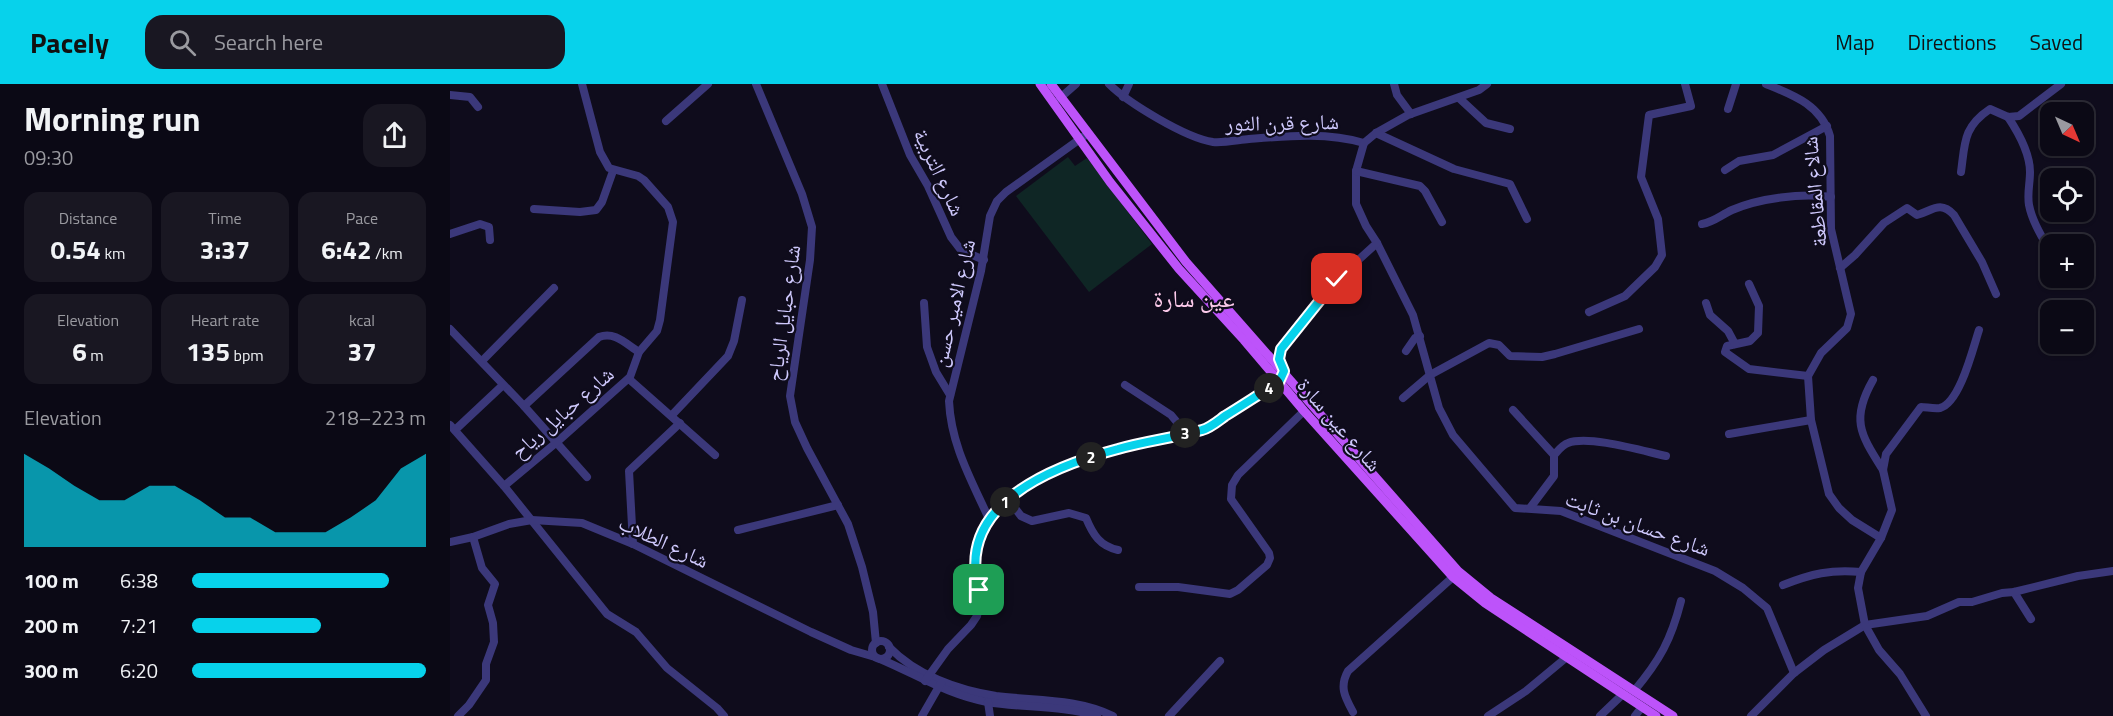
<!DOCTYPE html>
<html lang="en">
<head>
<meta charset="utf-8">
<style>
  body { margin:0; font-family:"Titillium Web","Noto Naskh Arabic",sans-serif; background:#191722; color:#f1f3f6; height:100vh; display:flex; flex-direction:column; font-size:22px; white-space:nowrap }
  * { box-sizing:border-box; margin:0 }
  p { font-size:20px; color:#9a9aa0 }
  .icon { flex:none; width:33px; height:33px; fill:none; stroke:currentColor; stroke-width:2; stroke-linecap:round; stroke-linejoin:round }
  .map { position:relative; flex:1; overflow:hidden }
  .drawer { display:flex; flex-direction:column; background:#0b0915; width:450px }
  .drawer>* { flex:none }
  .needle { width:39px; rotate:136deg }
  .controls { position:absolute; left:1590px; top:18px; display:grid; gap:12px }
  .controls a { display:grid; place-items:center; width:54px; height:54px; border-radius:12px; background:#0b0915; box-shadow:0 2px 4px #0004,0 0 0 2px #2b2a34; font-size:30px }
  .pin { position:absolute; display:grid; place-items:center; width:51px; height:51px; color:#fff; margin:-26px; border-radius:12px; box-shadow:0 3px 9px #0006 }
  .km { position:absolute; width:30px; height:30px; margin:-15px; border-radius:50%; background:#222; color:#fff; font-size:16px; line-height:30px; text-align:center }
  .round { display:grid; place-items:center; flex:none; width:63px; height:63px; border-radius:18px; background:#191722 }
  .headline { display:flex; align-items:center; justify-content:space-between; height:102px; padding:0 24px }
  h1 { font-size:33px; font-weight:700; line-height:45px }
  .metrics { display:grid; grid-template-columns:repeat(3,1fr); gap:9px; height:102px; padding:6px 24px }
  .metrics div { display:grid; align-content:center; border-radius:15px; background:#191722; text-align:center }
  .metrics b { font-size:26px; font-weight:700 }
  .metrics small { font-size:16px; font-weight:400 }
  .metrics p { font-size:16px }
  .chart { height:168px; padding:12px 24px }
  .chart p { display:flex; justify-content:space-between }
  .chart svg { width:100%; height:108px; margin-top:6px; fill:#07d2eb; opacity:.7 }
  ul { padding:0 24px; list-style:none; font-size:20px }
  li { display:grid; grid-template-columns:96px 72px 1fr; align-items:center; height:45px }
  li i { height:15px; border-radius:8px; background:#07d2eb }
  header { display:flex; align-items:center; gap:36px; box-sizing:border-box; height:84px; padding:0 30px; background:#07d2eb; color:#111 }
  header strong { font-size:28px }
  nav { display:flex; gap:33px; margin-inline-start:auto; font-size:21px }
  .search { width:420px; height:54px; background:#191722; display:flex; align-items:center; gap:15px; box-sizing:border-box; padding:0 21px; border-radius:18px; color:#9a9aa0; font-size:22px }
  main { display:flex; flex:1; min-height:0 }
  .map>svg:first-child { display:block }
  .pitch { fill:#0f2625 }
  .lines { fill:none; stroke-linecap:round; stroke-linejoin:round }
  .minor { stroke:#3b387a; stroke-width:8 }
  .major { stroke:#bd53fa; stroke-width:9 }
  .route-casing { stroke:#fff; stroke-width:12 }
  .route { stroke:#07d2eb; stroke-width:8 }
  .labels { text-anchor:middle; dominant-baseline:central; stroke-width:4.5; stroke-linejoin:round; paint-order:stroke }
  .street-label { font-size:21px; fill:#cfc9fd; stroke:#0f0c1c }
  .quarter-label { font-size:24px; fill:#fdcbeb; stroke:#0f0c1c }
</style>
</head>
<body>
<header>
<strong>Pacely</strong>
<div class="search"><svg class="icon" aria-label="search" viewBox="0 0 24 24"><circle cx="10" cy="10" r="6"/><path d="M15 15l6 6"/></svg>Search here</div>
<nav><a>Map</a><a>Directions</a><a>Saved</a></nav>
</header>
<main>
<section class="drawer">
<div class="headline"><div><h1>Morning run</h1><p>09:30</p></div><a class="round"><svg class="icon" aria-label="share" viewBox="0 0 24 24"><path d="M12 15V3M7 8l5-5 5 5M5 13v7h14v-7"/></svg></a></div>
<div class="metrics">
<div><p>Distance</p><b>0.54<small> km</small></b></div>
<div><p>Time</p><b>3:37</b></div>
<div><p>Pace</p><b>6:42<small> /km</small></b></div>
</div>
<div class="metrics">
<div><p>Elevation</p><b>6<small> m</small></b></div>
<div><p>Heart rate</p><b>135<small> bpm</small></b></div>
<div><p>kcal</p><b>37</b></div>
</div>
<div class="chart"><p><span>Elevation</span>218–223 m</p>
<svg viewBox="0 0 160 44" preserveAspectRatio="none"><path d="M0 44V6L10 12L20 19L30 25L40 25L50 19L60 19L70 25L80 32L90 32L100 38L110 38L120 38L130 32L140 25L150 12L160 6V44z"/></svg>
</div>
<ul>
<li><b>100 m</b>6:38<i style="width:84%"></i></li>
<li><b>200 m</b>7:21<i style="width:55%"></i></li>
<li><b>300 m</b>6:20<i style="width:100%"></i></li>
</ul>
</section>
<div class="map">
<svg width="1663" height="632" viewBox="0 0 1663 632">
  <rect width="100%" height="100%" fill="#0f0c1c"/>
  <path class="pitch" d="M618,73L625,82L637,74L702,160L639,208L566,112Z"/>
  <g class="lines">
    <g class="minor">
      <path d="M306,0L352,110L362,143L360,176L340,312L345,338L357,364L398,440L412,483L423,528L426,559"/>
      <path d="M432,0L460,71L478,102L501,153L511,166L534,176"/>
      <path d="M659,0C678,19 736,54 763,58C774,59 788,56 799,55C837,52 877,48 914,59"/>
      <path d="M944,0L947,11L961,30"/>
      <path d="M1037,0L1029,6L958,31L926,49L914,59L906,87V120L916,142L927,159L963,231L989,324L1003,351L1065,424L1111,427L1265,487L1293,504L1317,524L1344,589"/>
      <path d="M1316,0C1343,11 1371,21 1380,52L1381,145L1401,230L1397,244L1371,269L1358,292L1361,336L1379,410L1389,424L1402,436L1431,454"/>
      <path d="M0,11L20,13L28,23"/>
      <path d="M673,13L679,0"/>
      <path d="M610,14L626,0"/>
      <path d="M1009,14L1036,39L1060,45"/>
      <path d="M1278,25L1286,0"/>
      <path d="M1558,33C1568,48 1580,69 1580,88C1580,100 1577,109 1579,121C1582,137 1592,153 1600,167"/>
      <path d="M216,37L258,0"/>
      <path d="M926,49L1004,85L1060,100L1077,135"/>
      <path d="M1275,86L1289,77L1323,71L1377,42"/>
      <path d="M906,87L970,102L975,107L992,138"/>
      <path d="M1511,88C1515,59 1513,43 1540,25L1558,33L1569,32L1611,0"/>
      <path d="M84,125L130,128L146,126L152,118L163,87"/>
      <path d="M1252,140C1264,138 1271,131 1282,126C1310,114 1351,109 1381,113"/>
      <path d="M0,150L30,140L39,143L40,156"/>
      <path d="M1390,184L1405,171L1434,139L1457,124L1467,131C1482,127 1490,116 1504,131L1532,178L1546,210"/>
      <path d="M1299,200L1309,222L1308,249L1300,257L1277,262L1275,268L1299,285L1358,292"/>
      <path d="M474,219L477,263L486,288L500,311"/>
      <path d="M1256,219L1260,231L1278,247L1285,260"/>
      <path d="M1139,228L1175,212L1205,183L1212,171L1208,135L1191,93L1199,31L1241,22L1235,0"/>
      <path d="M0,245L74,322L137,393"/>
      <path d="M956,267L965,254L970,252"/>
      <path d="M32,277L104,204"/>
      <path d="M179,295L265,371"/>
      <path d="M1423,296C1400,336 1411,351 1433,386"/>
      <path d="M675,301L721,331L736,349"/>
      <path d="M953,314L980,291L1039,259L1049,261L1060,272L1092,273L1105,270L1189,245"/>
      <path d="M74,322L149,253C165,247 176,260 189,268"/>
      <path d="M1063,326L1104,371"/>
      <path d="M222,331L278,272L284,257L292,216"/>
      <path d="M0,341L54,402L157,530L186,548L217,584L267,624L274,632"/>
      <path d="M5,346L53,301"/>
      <path d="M1279,350L1361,336"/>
      <path d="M54,402L107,358L180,293L189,268L207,247L210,236L223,138L218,123L194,96L188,92L159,84L150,68L132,0"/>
      <path d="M558,415L571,432L582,437L619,429L636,434C643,451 650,462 668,466"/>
      <path d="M1080,424L1104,392V371C1108,367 1112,361 1118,359C1139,351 1193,367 1216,372"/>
      <path d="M539,435C521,395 501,361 499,317L531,187L540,132L547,117L556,108L637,50"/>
      <path d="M288,446L388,421"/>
      <path d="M0,458L23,453L59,440L82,436L132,439L183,460L361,548L401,566L425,573"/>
      <path d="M183,460L179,387L230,339"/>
      <path d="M1333,501C1361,490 1381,485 1411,488"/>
      <path d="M689,503H728L780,510L788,506L817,481L820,474L819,469L781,415L782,401L788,391L854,327"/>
      <path d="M1564,508L1581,535"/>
      <circle cx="431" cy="566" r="9"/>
      <path d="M439,563C466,591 507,606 546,612C585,617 627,614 663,632"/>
      <path d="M430,575C466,590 498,611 537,618C574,624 611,621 647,632"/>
      <path d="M475,597L498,565L521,541L527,532L531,516L525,486L527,463L539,435L558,415L587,395L618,381L667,365L755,346L829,298L834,287L829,275L831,265L883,199L927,159"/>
      <path d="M1184,607C1210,576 1221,556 1231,517"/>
      <path d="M538,618L540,632"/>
      <path d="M903,628C895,613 889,603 898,587L1003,493"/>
      <path d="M8,632L19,621L36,596V580L44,558L43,539L38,521L45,500L32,484L23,453"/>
      <path d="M472,632L491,599"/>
      <path d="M719,632L770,577"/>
      <path d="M1038,632L1076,607L1117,573"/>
      <path d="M1150,632L1173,610"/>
      <path d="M1185,632L1192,623"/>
      <path d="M1301,632L1344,589L1374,566L1415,541L1477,532L1509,518H1522L1552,509L1564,508L1628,492L1663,487"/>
      <path d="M1476,632L1450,590L1429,566L1415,541L1408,504L1411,488L1431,454L1442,426L1433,386L1436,370L1471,323C1476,323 1484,325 1490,324C1510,319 1523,264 1529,246"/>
    </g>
    <g class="major">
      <path d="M590,0L660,98L729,185L794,256L854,327L1003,493L1035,519L1206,632"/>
      <path d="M601,0L736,178L1008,487L1041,514L1223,632"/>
    </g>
  </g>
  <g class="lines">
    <g class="route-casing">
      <path id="route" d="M529,506C505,420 603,382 668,365C695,357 724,354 752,346C760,344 768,337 775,332C793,321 811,309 829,298L834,287L829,275L831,265L887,195"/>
    </g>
    <use href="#route" class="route"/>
  </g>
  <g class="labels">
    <g class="street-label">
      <text transform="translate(832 38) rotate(-1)">شارع قرن الثور</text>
      <text transform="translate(490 88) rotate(65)">شارع التربية</text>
      <text transform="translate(1364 108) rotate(-95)">شالاع المقاطعة</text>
      <text transform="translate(503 219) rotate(-77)">شارع الامير حسن</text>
      <text transform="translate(333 229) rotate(-82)">شارع حبايل الرياح</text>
      <text transform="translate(112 328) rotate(-41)">شارع حبايل رياح</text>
      <text transform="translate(890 340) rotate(49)">شارع عين سارة</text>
      <text transform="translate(1188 439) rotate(20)">شارع حسان بن ثابت</text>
      <text transform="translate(214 457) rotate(25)">شارع الطلاب</text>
    </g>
    <g class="quarter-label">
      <text x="744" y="214">عين سارة</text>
    </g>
  </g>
</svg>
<div class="controls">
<a><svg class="needle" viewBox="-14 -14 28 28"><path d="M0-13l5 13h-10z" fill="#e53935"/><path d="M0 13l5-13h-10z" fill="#9a9aa0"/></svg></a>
<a><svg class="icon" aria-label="locate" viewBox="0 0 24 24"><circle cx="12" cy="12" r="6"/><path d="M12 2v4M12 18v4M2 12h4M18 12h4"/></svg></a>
<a>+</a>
<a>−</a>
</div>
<div class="pin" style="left:529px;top:506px;background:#1e9e55"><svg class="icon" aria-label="arrive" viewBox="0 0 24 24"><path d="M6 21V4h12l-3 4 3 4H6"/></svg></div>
<div class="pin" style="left:887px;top:195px;background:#d93025"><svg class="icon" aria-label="check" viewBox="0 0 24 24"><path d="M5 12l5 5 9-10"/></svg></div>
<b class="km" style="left:555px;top:418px">1</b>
<b class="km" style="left:641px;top:373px">2</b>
<b class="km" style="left:735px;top:349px">3</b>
<b class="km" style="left:819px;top:304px">4</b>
</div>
</main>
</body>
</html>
